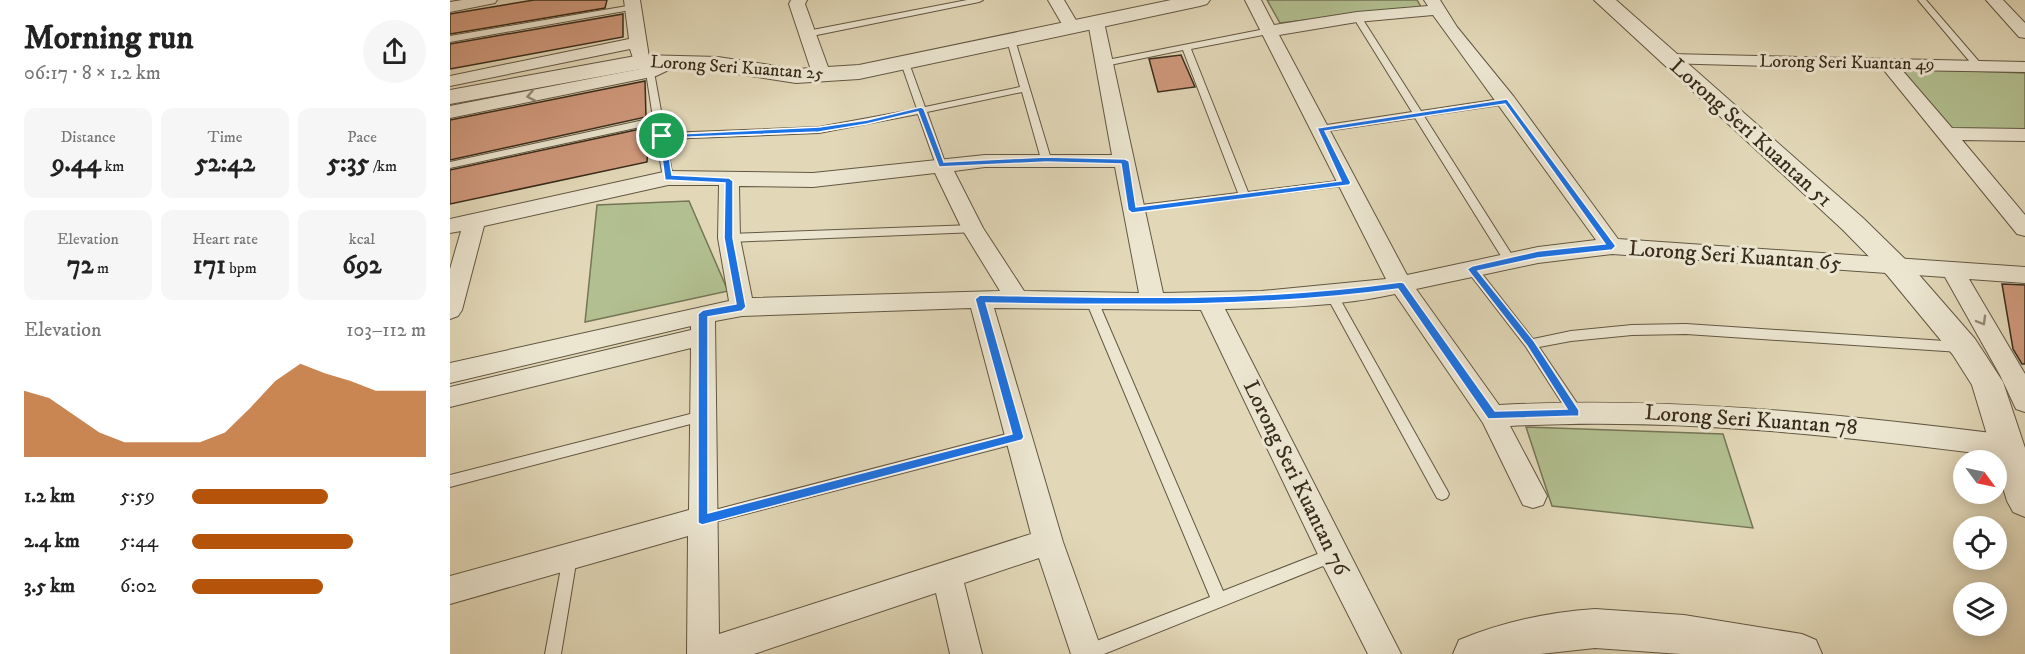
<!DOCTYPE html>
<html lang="en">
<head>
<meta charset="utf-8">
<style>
  body { margin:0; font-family:"IM FELL DW Pica",serif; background:#f6f6f6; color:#222; height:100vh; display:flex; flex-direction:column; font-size:22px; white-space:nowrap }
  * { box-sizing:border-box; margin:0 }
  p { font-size:20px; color:#767676 }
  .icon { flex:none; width:33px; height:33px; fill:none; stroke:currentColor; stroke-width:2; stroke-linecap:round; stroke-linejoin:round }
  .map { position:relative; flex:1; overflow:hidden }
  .details { display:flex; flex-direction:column; background:#fff; width:450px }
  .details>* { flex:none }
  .needle { width:39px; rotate:123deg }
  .tools { position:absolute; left:1503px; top:450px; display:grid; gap:12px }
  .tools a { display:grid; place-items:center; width:54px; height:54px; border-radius:50%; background:#fff; box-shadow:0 3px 15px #0003; font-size:30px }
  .pin { position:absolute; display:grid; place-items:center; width:51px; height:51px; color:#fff; margin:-26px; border:3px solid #fff; border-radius:50%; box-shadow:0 2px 6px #0007 }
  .round { display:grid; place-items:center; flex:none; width:63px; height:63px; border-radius:32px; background:#f6f6f6 }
  .overview { display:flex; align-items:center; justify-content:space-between; height:102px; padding:0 24px }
  h1 { font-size:33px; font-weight:700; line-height:45px }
  .figures { display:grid; grid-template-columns:repeat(3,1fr); gap:9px; height:102px; padding:6px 24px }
  .figures div { display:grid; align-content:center; border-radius:12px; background:#f6f6f6; text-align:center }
  .figures b { font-size:26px; font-weight:700 }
  .figures small { font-size:16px; font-weight:400 }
  .figures p { font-size:16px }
  .chart { height:168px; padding:12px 24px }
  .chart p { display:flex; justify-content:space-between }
  .chart svg { width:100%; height:108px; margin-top:6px; fill:#b45309; opacity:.7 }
  ul { padding:0 24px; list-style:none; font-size:20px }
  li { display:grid; grid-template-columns:96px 72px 1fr; align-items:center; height:45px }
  li i { height:15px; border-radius:8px; background:#b45309 }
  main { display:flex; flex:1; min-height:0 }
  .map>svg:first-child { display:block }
  .green { fill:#b2bf90; stroke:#757656; stroke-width:1.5 }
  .building { fill:#cf997c; stroke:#382c1b; stroke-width:1.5 }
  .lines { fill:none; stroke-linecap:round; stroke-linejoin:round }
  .service-casing { stroke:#625742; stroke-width:2 }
  .minor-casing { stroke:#625742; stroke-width:2 }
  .tertiary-casing { stroke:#625742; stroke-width:2 }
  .service { fill:#ece6d1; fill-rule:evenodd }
  .minor { fill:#ece6d1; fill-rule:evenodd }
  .tertiary { fill:#ece6d1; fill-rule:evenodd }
  .oneway { stroke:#928976 }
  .route { fill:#1a73e8; stroke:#fff; stroke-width:1.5; fill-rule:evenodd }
  .labels { text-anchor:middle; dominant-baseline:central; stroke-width:6; stroke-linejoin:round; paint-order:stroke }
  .far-street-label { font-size:18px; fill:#382c1b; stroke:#ece6d1 }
  .street-label { font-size:22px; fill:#382c1b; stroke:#ece6d1 }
</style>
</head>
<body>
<main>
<section class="details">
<div class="overview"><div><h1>Morning run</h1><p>06:17 · 8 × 1.2 km</p></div><a class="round"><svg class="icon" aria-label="share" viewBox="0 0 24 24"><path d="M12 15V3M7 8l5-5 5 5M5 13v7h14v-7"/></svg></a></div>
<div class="figures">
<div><p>Distance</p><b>9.44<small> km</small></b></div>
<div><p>Time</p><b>52:42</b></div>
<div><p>Pace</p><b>5:35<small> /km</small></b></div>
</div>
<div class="figures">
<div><p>Elevation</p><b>72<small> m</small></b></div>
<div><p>Heart rate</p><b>171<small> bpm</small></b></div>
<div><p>kcal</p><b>692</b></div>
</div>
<div class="chart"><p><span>Elevation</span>103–112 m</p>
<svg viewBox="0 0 160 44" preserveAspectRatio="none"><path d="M0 44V17L10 20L20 27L30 34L40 38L50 38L60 38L70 38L80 34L90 24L100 13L110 6L120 10L130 13L140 17L150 17L160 17V44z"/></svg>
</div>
<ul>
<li><b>1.2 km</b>5:59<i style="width:58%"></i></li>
<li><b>2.4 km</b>5:44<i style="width:69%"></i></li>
<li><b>3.5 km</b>6:02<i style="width:56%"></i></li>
</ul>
</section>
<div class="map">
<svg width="1575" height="654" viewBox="0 0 1575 654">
  <rect width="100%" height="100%" fill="#e2d8b8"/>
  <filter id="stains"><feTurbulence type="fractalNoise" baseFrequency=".00333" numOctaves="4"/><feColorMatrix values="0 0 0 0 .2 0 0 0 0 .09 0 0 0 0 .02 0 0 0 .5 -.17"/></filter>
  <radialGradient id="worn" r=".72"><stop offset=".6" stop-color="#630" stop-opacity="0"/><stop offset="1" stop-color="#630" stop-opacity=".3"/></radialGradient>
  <g class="green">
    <path d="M817,0H967L971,7L830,23Z"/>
    <path d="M1447,68L1575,73V131L1502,129Z"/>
    <path d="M239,201L278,291L135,322L147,205Z"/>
    <path d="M1076,427L1273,434L1303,528L1102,506Z"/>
  </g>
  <g class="building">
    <path d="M84,0H157L155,8L0,34V14Z"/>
    <path d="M173,14V37L0,69V44Z"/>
    <path d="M731,55L745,87L708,92L699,59Z"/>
    <path d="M195,81L196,117L0,160V120Z"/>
    <path d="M195,128V131L199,130L197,162L0,204V170Z"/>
    <path d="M1552,284L1575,285V364H1572L1563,349Z"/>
  </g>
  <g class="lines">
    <g class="service-casing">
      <g id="service">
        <path d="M517,0H533L529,2L357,37L353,34L357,31Z"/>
        <path d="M1468,0H1476L1532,65V69H1526Z"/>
        <path d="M183,5H186V9L0,42V36Z"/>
        <path d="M904,15H910L971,111L1057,98L1062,101L1057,104L974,116L1064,258L1066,261L1064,264H1056L965,118L870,132L865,129L870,126L962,112L903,17Z"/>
        <path d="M820,28L824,31L823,33L741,49L798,192L896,180L901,183L900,185L679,212L678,210L679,208L683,206L788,193L733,50L655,66L652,65V61Z"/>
        <path d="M558,38L565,40L601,159L600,161H592L591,159L572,92L477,112L496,165L491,168L486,165L468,114L369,133L216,139L223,178L218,181L213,178L204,124L0,168V162L203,118L196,72L200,69L204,72L215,133L369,127L467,109L451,63L455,60L459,63L475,107L570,87L557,40Z"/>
        <path d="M523,225L527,226L528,229L527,232L279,242L274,238L279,234Z"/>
        <path d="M1022,265L1026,266L1083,339L1121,331L1182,325L1236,324L1510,342L1514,344L1516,347L1514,350L1510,352L1236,334L1182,335L1121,341L1089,347L1131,409L1133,413L1131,417L1126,418L1121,417L1076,347L1018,272L1016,269Z"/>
        <path d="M882,291L886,292L997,490L999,494L997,498L992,500L987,498L876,295Z"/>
        <path d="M642,297L648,301L773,591L883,548L888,550L890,555L888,560L654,654H629L631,647L760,597L636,301Z"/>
        <path d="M252,411L257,412L259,416L257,420L252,421L0,487V475Z"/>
        <path d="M568,431L573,433L575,437L573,441L568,443L253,525L248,524L246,519L248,514L253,513Z"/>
        <path d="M120,550L125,552L127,557L111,654H95L113,557L115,552Z"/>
      </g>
    </g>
    <g class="minor-casing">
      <g id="minor">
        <path d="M12,0H47L45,3L0,12V2Z"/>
        <path d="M174,0H190L199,57L196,61H184L180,49L0,86V76L179,39Z"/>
        <path d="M341,0H357L355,4L378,67V76L375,80H363L360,76V67L339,4Z"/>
        <path d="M598,0H614L630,27L628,31H616Z"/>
        <path d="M795,0H811L824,25L907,12L978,6L974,0H990L1007,27L1064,97L1168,239L1575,267V283L1519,279L1575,374V412L1566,409L1550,375L1495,277L1162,254L1088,263L966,289L1049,405C1220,396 1388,414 1558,435L1568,438L1571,446L1568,454L1558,457C1393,436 1228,417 1060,426L1097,496L1093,505L1083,508L1073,505L1033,423L945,294C890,306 831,308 775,309L951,654H918L873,565L751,310L544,308L613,542L653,654H621L589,558L514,583L532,654H500L486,593L304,654H237L238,536L0,604V576L239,510L241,348L0,407V387L241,330V326L0,383V363L279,301L268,238L269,185H218L34,226L12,310L8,316L0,319V269L11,231L0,233V219L218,171L363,173L535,155H662L638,22L646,17L654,22L713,293L811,291L936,279ZM983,15L1146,240L1088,247L957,275L829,35L907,22ZM535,167H665L689,293L574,291L533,228L504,171ZM485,173L512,229L550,291L302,298L290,238L289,186L363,187ZM521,308L581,534L269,634L265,321L292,316Z"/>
        <path d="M1536,0H1553L1575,23V38L1569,37Z"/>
        <path d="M1219,54L1575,62V72L1452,70L1502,128L1575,129V141L1512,140L1575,215V236L1567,234L1433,69L1213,63L1210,59L1213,55Z"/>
        <path d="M223,56L229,57L232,61L229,65L206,76L0,118V106L195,68Z"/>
      </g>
    </g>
    <g class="tertiary-casing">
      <g id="tertiary">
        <path d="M721,0H760L757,4L750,6L409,79L346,83L268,71L191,69L0,104V90L191,55L268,57L346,69L409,65Z"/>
        <path d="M1144,0H1166L1413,218L1457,261L1525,339L1553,382L1575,448V517L1563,512L1557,501L1522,385L1503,355L1437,275L1393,230Z"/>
        <path d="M1145,609L1234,615L1352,634L1366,640L1372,654H1231L1145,648L1090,654H1003L1009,640C1053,622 1098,612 1145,609Z"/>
      </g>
    </g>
    <use href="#service" class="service"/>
    <use href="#minor" class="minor"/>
    <use href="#tertiary" class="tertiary"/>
  </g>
  <defs><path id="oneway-chevron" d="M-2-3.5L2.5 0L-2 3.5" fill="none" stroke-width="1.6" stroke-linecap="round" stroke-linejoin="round" transform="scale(1.5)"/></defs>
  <g class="oneway">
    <use href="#oneway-chevron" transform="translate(81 96) rotate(169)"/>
    <use href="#oneway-chevron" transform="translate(1532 321) rotate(60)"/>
  </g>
  <path class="route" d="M1057,99L1166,246L1162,250L1088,258L1028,271L1084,341L1129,410V416L1038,419L948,289C809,308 675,305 536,303L574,437L572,440L252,525L248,523V314L253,310L286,304L274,238L275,183L215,180L209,135L369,127L417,120L471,107L474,109L494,162L596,157L675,159L679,161L686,207L891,181L867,128ZM1055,104L1155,244L1088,251L1022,266L1017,269L1077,346L1117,409L1045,411L954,283L951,282C808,302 673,298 530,295L525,299L562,434L258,513V317L292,311L296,307L283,238V181L279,178L222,175L216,138L369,132L417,124L468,112L489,167L596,162L671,164L678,210L682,213L899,185L901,183L875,131Z"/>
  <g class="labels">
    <g class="far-street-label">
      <text transform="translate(1397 63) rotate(1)">Lorong Seri Kuantan 49</text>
      <text transform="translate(287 68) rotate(4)">Lorong Seri Kuantan 25</text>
    </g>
    <g class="street-label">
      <text transform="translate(1301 133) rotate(42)">Lorong Seri Kuantan 51</text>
      <text transform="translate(1285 256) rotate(4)">Lorong Seri Kuantan 65</text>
      <text transform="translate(1301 420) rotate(4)">Lorong Seri Kuantan 78</text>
      <text transform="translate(846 478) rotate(64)">Lorong Seri Kuantan 76</text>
    </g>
  </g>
  <rect width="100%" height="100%" filter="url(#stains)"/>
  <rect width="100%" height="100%" fill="url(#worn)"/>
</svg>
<div class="tools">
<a><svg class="needle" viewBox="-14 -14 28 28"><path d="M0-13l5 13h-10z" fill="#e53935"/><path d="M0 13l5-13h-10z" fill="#767676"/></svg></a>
<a><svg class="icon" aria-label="locate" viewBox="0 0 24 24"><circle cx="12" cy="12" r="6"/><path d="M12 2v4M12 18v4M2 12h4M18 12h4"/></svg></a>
<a><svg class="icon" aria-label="layers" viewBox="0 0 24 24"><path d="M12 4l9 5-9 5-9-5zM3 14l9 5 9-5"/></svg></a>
</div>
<div class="pin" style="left:212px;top:136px;background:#1e9e55"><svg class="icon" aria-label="arrive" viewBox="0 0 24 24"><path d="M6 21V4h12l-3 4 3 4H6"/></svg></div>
</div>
</main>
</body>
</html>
